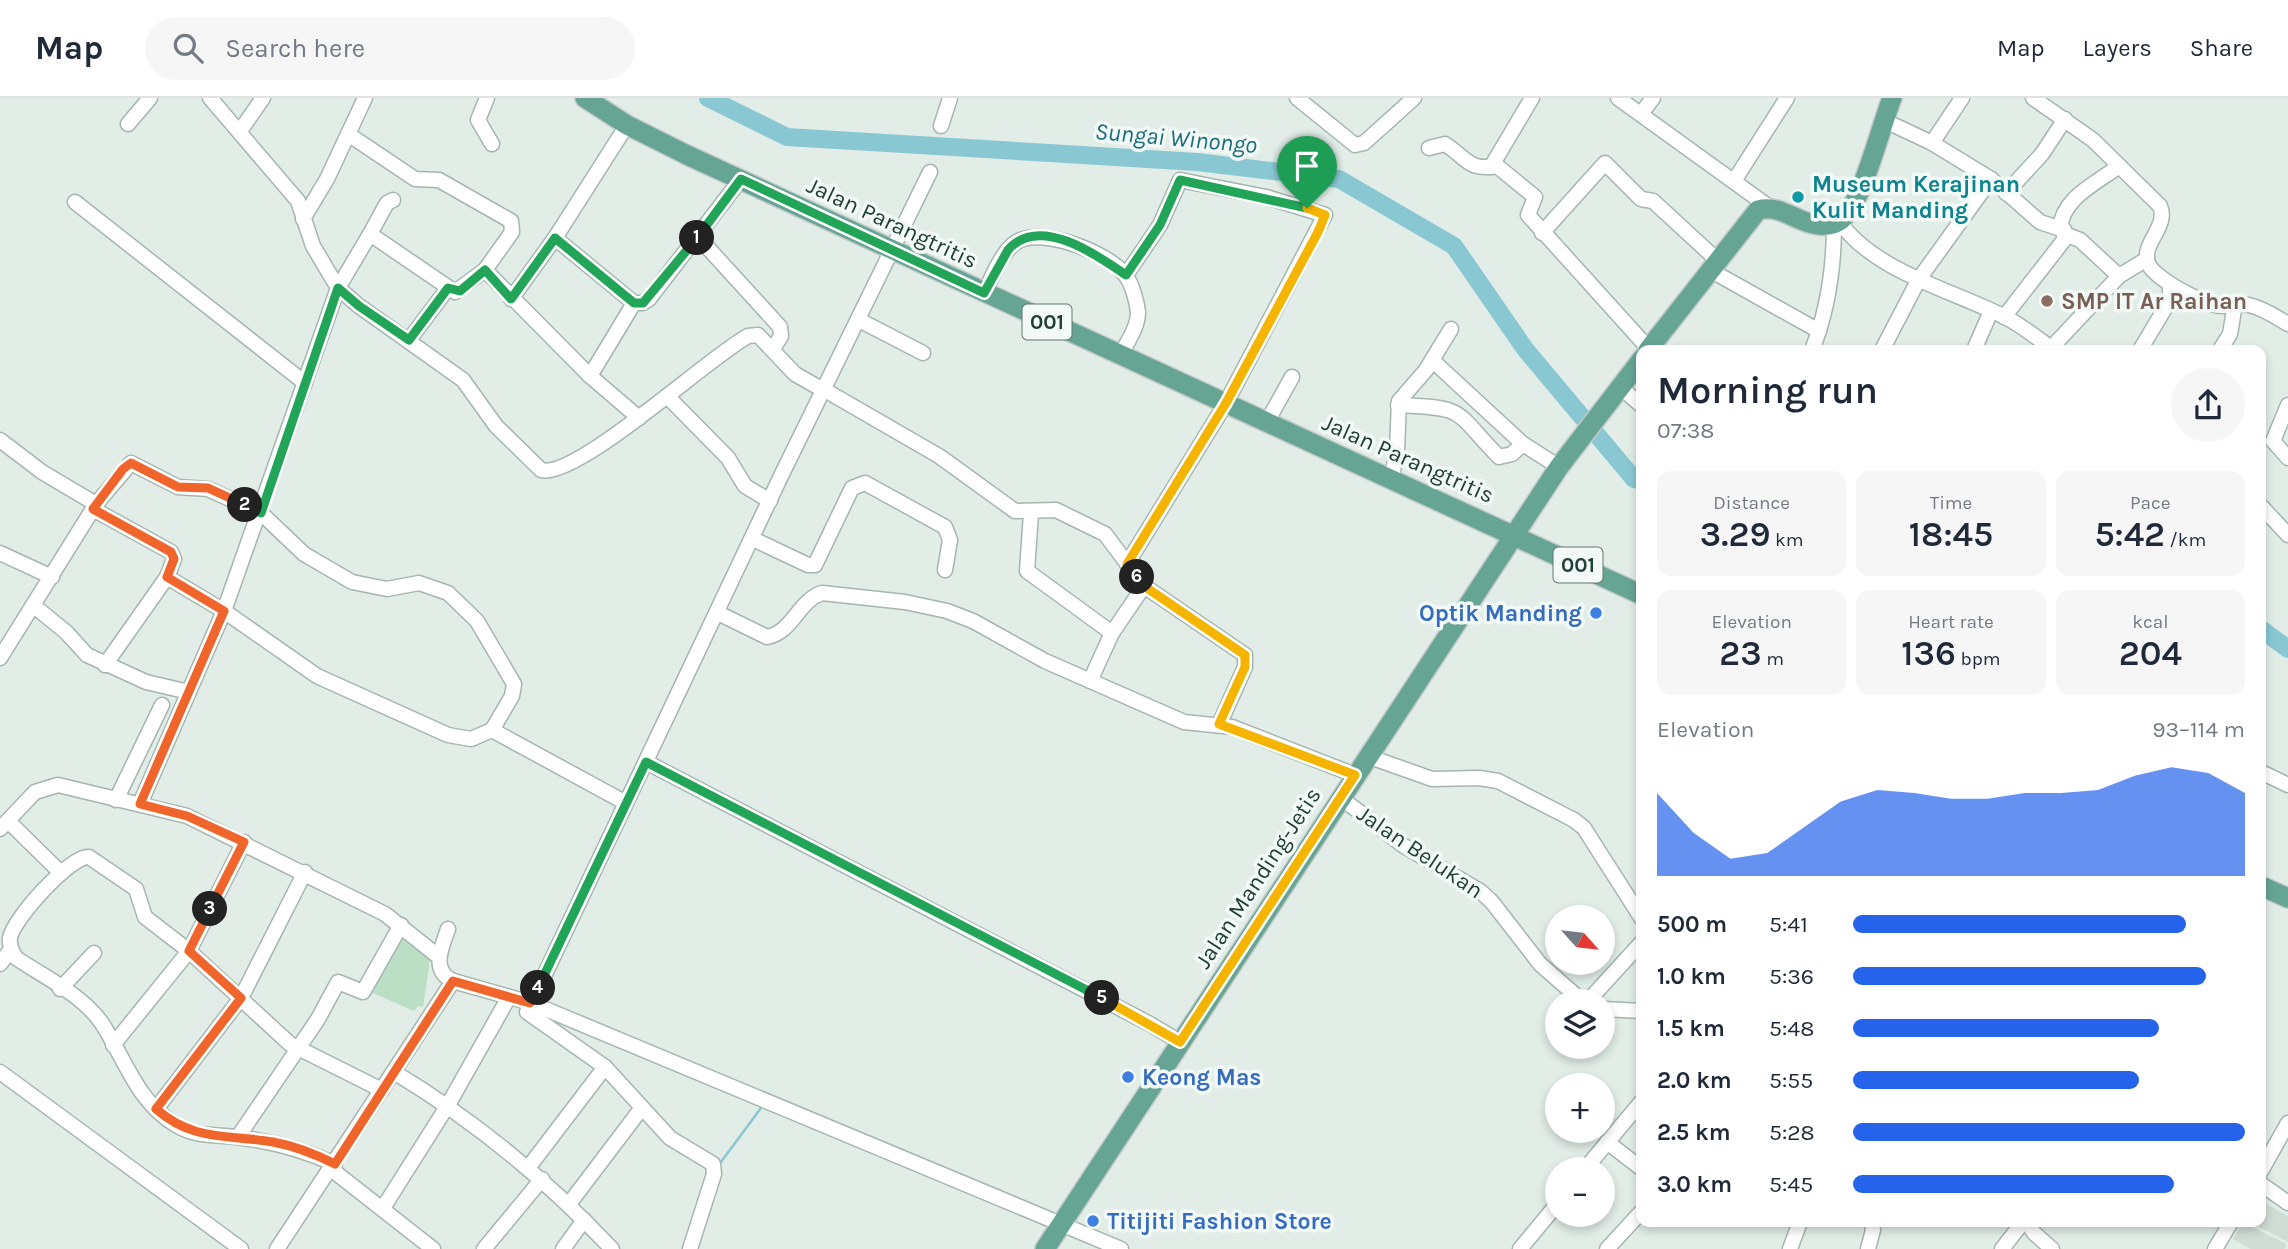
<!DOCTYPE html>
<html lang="en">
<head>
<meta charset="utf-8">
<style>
  body { margin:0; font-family:Karla,sans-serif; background:#f6f6f7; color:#1f2937; height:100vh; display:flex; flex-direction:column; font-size:26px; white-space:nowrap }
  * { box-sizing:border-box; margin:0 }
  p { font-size:23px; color:#747a83 }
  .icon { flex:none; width:38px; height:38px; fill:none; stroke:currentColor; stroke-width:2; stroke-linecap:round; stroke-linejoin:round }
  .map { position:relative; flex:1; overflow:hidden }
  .drawer { position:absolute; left:1636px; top:247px; width:630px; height:882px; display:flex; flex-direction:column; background:#fff; border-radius:14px; box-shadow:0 4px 10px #0003 }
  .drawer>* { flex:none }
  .needle { width:46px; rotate:117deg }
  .tools { position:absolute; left:1545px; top:807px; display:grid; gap:14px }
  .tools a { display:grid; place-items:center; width:70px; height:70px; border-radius:50%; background:#fff; box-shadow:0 4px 10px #0003; font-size:35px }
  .pin { position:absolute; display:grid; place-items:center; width:60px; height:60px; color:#fff; margin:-72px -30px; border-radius:50% 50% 50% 0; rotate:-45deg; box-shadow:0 0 7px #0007 }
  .pin .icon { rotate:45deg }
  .km { position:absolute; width:35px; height:35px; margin:-18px; border-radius:50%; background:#222; color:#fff; font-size:19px; line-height:35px; text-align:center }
  .round { display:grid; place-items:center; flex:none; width:74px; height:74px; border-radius:37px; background:#f6f6f7 }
  .overview { display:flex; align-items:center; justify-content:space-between; height:119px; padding:0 21px }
  h1 { font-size:38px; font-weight:600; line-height:52px }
  .metrics { display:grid; grid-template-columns:repeat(3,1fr); gap:10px; height:119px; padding:7px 21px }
  .metrics div { display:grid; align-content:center; border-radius:14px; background:#f6f6f7; text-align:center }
  .metrics b { font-size:35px; font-weight:600 }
  .metrics small { font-size:19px; font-weight:400 }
  .metrics p { font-size:19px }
  .chart { height:196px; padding:14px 21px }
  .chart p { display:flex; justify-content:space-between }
  .chart svg { width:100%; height:126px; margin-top:7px; fill:#2563eb; opacity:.7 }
  ul { padding:0 21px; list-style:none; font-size:23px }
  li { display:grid; grid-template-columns:112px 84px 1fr; align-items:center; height:52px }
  li i { height:18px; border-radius:9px; background:#2563eb }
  header { display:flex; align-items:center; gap:42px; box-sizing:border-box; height:98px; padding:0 35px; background:#fff; border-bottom:2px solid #e0e1e3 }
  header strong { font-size:33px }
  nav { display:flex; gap:38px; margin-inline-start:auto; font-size:24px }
  .search { width:490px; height:63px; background:#f6f6f7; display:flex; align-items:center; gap:18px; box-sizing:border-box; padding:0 24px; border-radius:38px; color:#747a83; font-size:26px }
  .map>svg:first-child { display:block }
  .built { fill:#d0ddd7 }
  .green { fill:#bbdfc4 }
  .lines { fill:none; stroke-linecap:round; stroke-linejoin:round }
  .stream { stroke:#89c8d3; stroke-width:2.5 }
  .river { stroke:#89c8d3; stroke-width:18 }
  .minor-casing { stroke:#a5b5af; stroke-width:17 }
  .major-casing { stroke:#c1c9c7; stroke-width:22 }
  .minor { stroke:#fff; stroke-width:14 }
  .major { stroke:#66a494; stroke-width:19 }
  .split-1-casing { stroke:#fff; stroke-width:14 }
  .split-2-casing { stroke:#fff; stroke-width:14 }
  .split-3-casing { stroke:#fff; stroke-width:14 }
  .split-4-casing { stroke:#fff; stroke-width:14 }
  .split-5-casing { stroke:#fff; stroke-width:14 }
  .split-6-casing { stroke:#fff; stroke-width:14 }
  .split-7-casing { stroke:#fff; stroke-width:14 }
  .split-1 { stroke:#22a559; stroke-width:9 }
  .split-2 { stroke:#22a559; stroke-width:9 }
  .split-3 { stroke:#f0652b; stroke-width:9 }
  .split-4 { stroke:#f0652b; stroke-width:9 }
  .split-5 { stroke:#22a559; stroke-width:9 }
  .split-6 { stroke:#f5b400; stroke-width:9 }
  .split-7 { stroke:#f5b400; stroke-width:9 }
  .culture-dot { fill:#0f9aa8; stroke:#f3f9f6; stroke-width:2.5 }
  .education-dot { fill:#8d6e63; stroke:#f3f9f6; stroke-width:2.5 }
  .shop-dot { fill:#3f7fe0; stroke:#f3f9f6; stroke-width:2.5 }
  .labels { text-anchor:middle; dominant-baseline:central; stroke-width:7; stroke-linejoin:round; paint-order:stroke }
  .shield { fill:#f3f9f6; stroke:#617770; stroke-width:2 }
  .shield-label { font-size:21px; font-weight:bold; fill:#223f37 }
  .culture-label { font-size:23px; font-weight:bold; fill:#0d838f; stroke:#f3f9f6; text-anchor:start }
  .street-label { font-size:23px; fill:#223f37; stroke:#f3f9f6 }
  .education-label { font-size:23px; font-weight:bold; fill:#785e54; stroke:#f3f9f6; text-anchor:start }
  .shop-label { font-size:23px; font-weight:bold; fill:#366cbe; stroke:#f3f9f6; text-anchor:start }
  .water-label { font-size:24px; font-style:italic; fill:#1a6c7c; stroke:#f3f9f6 }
</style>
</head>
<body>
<header>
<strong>Map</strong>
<div class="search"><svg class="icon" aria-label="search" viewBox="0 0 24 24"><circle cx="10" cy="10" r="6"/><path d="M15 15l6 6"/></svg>Search here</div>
<nav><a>Map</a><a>Layers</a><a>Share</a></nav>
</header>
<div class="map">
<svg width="2288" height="1151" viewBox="0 0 2288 1151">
  <rect width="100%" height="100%" fill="#e2ede8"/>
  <g class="built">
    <path d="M2261,1103L2288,1118V1144L2250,1124H2261Z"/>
    <path d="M2243,1124L2286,1146L2284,1151H2251L2233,1141Z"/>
  </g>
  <path class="green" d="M398,837L430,862L423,909L418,908L414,913L366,892Z"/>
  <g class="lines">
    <path class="stream" d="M718,1068L761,1010"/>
    <g class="river">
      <path d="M708,0L787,39L1197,64L1339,81L1454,148L1525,251L1634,381L1642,383"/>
      <path d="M2261,531L2288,551"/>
    </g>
    <g class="minor-casing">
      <g id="minor">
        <path d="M210,0L298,103L313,148L338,190L359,208L463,282L496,328L541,372C576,382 710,258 748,238L758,237L795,276L823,292"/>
        <path d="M487,0L478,22L492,46"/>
        <path d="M1297,0L1355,47L1364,45L1414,0"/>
        <path d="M1618,0L1769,109"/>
        <path d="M2033,0L2093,42L2160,108C2169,129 2141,145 2148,165C2153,180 2205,208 2222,208C2231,208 2240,205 2249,207C2263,210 2276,219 2288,226"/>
        <path d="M1641,16L1653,0"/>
        <path d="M1883,22L1932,45L1991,81L2040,124L2064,132V142L2004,219"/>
        <path d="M128,26L150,0"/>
        <path d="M627,27L555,140L634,205H643L649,201L741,81"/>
        <path d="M941,28L950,0"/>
        <path d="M240,33L263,0"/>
        <path d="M348,36L415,81L439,82L511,123L512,134L485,172L590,278L639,320"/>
        <path d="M1932,45L1962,0"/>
        <path d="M1429,50L1445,46C1468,61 1468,73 1497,68L1535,99L1528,117L1649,251"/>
        <path d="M1491,69L1532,0"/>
        <path d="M1734,83L1787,0"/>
        <path d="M2006,95L2042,56L2065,21"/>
        <path d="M75,104L305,285"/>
        <path d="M303,121L327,81L365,0"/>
        <path d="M1839,123C1873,173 1952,192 2005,219C2023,228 2038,241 2054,252"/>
        <path d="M2060,130C2063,99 2097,85 2119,68"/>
        <path d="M1542,135L1605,65L1641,101L1653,103L1717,162"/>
        <path d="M370,136L387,105L393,102"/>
        <path d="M2065,136L2080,142L2119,178L2147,161"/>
        <path d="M698,139L780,229L781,238L773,251"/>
        <path d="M1710,172L1819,233"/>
        <path d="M1126,177L1160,127L1180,82L1266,99L1325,117L1226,305L1127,466"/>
        <path d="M984,195C992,180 1001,155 1015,145C1039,127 1110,155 1126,178C1132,186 1137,204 1138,214C1138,230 1127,244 1120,258"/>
        <path d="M511,201L555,140"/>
        <path d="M859,222L923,255"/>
        <path d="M409,242L448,190"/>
        <path d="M2051,250L2119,178"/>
        <path d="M1812,252C1828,212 1834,169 1834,126"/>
        <path d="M1882,252L1919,181L1991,81"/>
        <path d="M1974,252L1991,213"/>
        <path d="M2140,252L2170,202V187"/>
        <path d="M2220,252L2230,236L2235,206"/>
        <path d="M1432,262L1523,346"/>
        <path d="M590,278L634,205"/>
        <path d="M1620,289L1642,308"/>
        <path d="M823,291L939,358L1015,413L1056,412L1105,436L1144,488L1245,557V569L1219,627"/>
        <path d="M668,299L728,360L745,388L770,403"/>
        <path d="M1398,307C1468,310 1453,312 1499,359L1512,356L1523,346L1559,369"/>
        <path d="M2288,307L2273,343L2288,360"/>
        <path d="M1267,324L1292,279"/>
        <path d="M0,342L42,374L96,406"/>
        <path d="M1391,382L1397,353L1399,303L1426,272L1451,231"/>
        <path d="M2261,408L2288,437"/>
        <path d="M93,411L171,454L174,461L167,479L224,513L317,578L448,637L471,641L492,632L626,705"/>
        <path d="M1031,415L1027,473L1112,535"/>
        <path d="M753,441L808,467H815L852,390L865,385L945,429L950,442L945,472"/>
        <path d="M0,455L52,479"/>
        <path d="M34,508L66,534L87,557L146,584L189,594"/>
        <path d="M718,515L767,539C793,534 798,503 822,495L905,504L947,513L973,523L1045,563L1184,624L1232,629L1355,677"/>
        <path d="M0,560L96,406L131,365L178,389L208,391L261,415L304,456L352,484L387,491L419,485L448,495L477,523L514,586L512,598L492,632"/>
        <path d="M105,567L167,479"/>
        <path d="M1090,583L1112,535L1144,488"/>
        <path d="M1367,658L1432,681L1479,680L1498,683L1574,722L1584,730L1642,821"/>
        <path d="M646,664L1150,926L1180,944"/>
        <path d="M2261,674L2288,687"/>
        <path d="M1341,700L1404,748L1480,793L1492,804L1540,866L1582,903"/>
        <path d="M116,702L162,607"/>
        <path d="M140,706L224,513L338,190L370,136L455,194L485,172"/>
        <path d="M8,723L61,775"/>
        <path d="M0,731L35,694L58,687L187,718L385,816L439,859"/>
        <path d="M448,831C442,849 430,872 453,883L531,905L1121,1151"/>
        <path d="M11,851L16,860C43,878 82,897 101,924C125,960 136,1003 176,1027C197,1040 219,1036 243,1040C276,1044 304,1052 335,1066"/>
        <path d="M0,866L11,851C11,847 9,844 10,840C13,821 71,757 89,759L136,791L145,819L189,853L290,946L382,992"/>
        <path d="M60,891L94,855"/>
        <path d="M1588,903L1642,844"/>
        <path d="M1603,911L1642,913"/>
        <path d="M113,947L189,853L244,744"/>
        <path d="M0,974L241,1151"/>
        <path d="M394,974C475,1023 547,1082 612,1151"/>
        <path d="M156,1011L241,900L305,774"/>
        <path d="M238,1039L318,921L338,884L363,894L401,827"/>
        <path d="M1607,1044L1642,1071"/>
        <path d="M528,1070L605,969"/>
        <path d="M331,1071L433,1151"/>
        <path d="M1585,1071L1642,1003"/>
        <path d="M2261,1073L2288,1025"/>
        <path d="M2261,1086L2288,1105"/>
        <path d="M569,1106L641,1011"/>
        <path d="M383,1110L448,1007L509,899"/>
        <path d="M2027,1124L2034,1135L2052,1151"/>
        <path d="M277,1151L453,883"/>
        <path d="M484,1151L542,1081"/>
        <path d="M563,1151L584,1122"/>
        <path d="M690,1151L714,1076L713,1066L670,1040L605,969L527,914L781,378L930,74"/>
        <path d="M1520,1151L1558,1105"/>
        <path d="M1607,1151L1642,1113"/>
        <path d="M1790,1151L1800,1124"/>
        <path d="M1868,1151L1873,1132L1872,1124"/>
        <path d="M2002,1151L2023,1124"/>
        <path d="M2215,1151L2231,1124"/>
      </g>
    </g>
    <g class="major-casing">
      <g id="major">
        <path d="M585,0L627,27L687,57L1642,497"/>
        <path d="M1648,252L1758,112C1782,106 1796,125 1819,127C1828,128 1838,126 1844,119C1863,101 1881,28 1892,0"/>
        <path d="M2261,788L2288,800"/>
        <path d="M1045,1151L1559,369L1642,261"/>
      </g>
    </g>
    <use href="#minor" class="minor"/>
    <use href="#major" class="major"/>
  </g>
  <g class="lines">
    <g class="split-1-casing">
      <path id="split-1" d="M697,140L741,81L984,195L1008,152C1039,116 1097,157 1126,177L1160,127L1180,82L1307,110"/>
    </g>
    <g class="split-2-casing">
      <path id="split-2" d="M245,407L261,415L338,190L359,208L409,242L448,190L460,193L485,172L511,201L555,140L634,205H643L697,140"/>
    </g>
    <g class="split-3-casing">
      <path id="split-3" d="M210,811L244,744L187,718L140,706L224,513L167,479L174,461L171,454L93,411L123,371L131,365L178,389L208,390L245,407"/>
    </g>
    <g class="split-4-casing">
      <path id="split-4" d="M210,811L189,853L241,900L156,1011C194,1044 227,1036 273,1044C295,1048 315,1056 335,1066L453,883L530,905L538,890"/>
    </g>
    <g class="split-5-casing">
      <path id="split-5" d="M538,890L646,664L1102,900"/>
    </g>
    <g class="split-6-casing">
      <path id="split-6" d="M1102,900L1180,944L1355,677L1219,626L1245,569V557L1144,488L1137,479"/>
    </g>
    <g class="split-7-casing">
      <path id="split-7" d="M1137,479L1127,466L1226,305L1318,134L1325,117L1307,110"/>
    </g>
    <use href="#split-1" class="split-1"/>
    <use href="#split-2" class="split-2"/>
    <use href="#split-3" class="split-3"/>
    <use href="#split-4" class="split-4"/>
    <use href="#split-5" class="split-5"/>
    <use href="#split-6" class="split-6"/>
    <use href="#split-7" class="split-7"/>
  </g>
  <circle class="culture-dot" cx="1798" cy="99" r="7"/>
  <circle class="education-dot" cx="2047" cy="203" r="7"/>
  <g class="shop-dot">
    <circle cx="1596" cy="515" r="7"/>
    <circle cx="1128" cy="979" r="7"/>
    <circle cx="1093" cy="1123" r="7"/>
  </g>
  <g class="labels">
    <g class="shield">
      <rect x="1022.5" y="206.5" width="49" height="35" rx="5"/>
      <rect x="1553.5" y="449.5" width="49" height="35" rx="5"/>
    </g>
    <g class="shield-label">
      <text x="1047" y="224">001</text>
      <text x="1578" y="467">001</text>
    </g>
    <g class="culture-label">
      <text x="1812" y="86">Museum Kerajinan<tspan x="1812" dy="26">Kulit Manding</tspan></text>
    </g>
    <g class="street-label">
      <text transform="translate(892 125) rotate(25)">Jalan Parangtritis</text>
      <text transform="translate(1408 361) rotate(24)">Jalan Parangtritis</text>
      <text transform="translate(1420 754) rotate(34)">Jalan Belukan</text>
      <text transform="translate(1258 780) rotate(-57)">Jalan Manding-Jetis</text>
    </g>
    <g class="education-label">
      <text x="2061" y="203">SMP IT Ar Raihan</text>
    </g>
    <g class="shop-label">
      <text x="1582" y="515" text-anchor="end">Optik Manding</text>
      <text x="1142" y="979">Keong Mas</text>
      <text x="1107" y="1123">Titijiti Fashion Store</text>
    </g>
    <g class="water-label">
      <text transform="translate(1176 40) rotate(5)">Sungai Winongo</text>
    </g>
  </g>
</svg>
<div class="tools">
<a><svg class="needle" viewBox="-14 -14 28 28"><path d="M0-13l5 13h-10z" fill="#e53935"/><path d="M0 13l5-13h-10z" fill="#747a83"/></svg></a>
<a><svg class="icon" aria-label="layers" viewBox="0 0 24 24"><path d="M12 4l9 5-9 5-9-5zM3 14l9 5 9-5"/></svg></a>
<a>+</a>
<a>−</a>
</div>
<div class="pin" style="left:1307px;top:110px;background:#1e9e55"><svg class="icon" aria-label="arrive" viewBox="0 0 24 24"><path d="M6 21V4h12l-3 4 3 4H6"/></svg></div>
<b class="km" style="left:697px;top:140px">1</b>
<b class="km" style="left:245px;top:407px">2</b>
<b class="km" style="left:210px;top:811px">3</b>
<b class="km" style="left:538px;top:890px">4</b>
<b class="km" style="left:1102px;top:900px">5</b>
<b class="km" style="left:1137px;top:479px">6</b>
<section class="drawer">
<div class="overview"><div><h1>Morning run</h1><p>07:38</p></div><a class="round"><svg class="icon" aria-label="share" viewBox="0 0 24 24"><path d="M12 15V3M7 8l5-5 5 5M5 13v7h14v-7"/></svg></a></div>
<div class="metrics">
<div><p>Distance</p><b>3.29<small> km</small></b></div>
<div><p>Time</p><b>18:45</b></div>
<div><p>Pace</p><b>5:42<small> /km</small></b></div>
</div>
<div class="metrics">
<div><p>Elevation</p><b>23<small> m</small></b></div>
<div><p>Heart rate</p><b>136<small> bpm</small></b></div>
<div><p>kcal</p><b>204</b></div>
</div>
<div class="chart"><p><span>Elevation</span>93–114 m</p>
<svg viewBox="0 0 160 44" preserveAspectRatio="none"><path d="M0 44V15L10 29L20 38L30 36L40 27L50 18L60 14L70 15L80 17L90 17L100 15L110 15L120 14L130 9L140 6L150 8L160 15V44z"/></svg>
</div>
<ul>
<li><b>500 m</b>5:41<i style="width:85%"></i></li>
<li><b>1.0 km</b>5:36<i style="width:90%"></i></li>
<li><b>1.5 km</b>5:48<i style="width:78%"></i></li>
<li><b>2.0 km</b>5:55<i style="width:73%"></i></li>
<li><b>2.5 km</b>5:28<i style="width:100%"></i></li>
<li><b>3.0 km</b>5:45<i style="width:82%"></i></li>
</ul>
</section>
</div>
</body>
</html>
